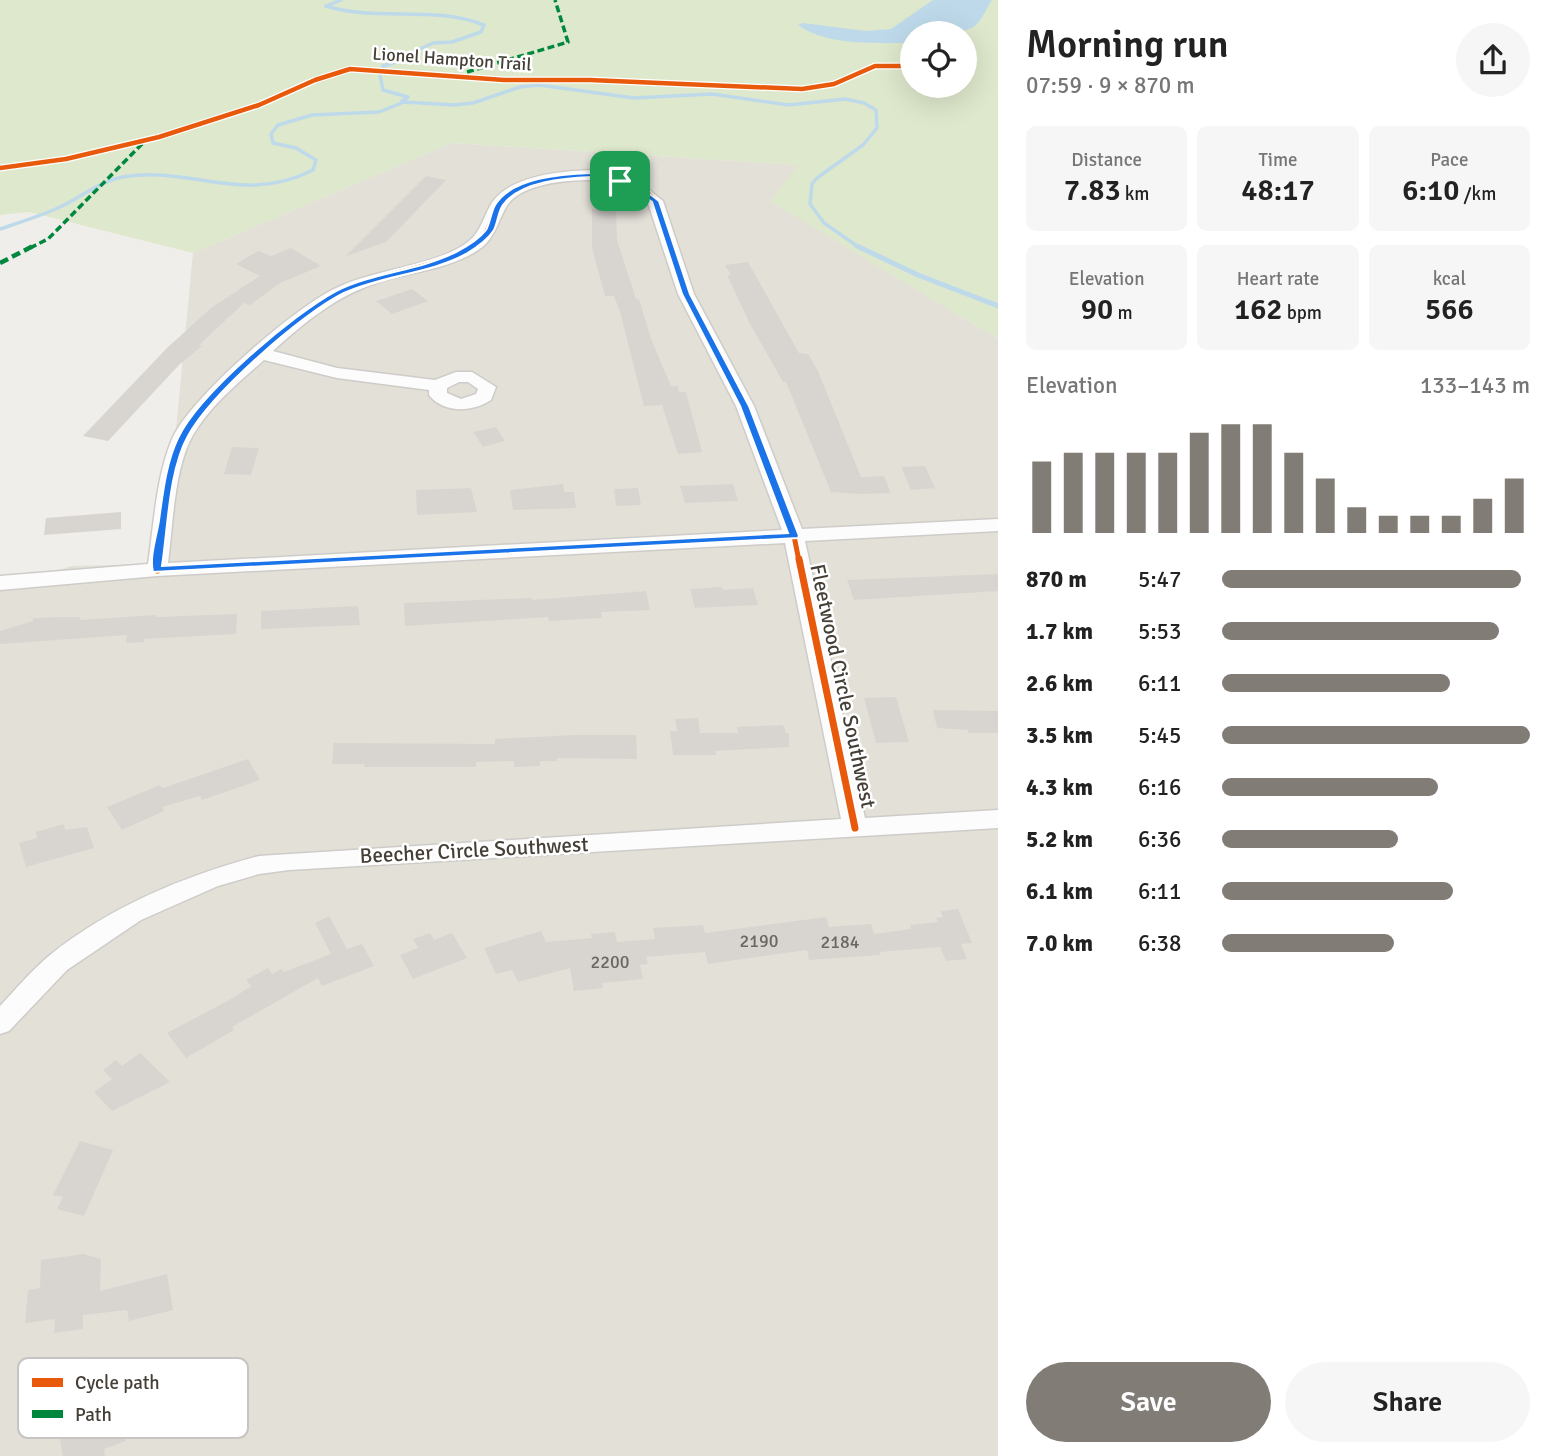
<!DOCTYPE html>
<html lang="en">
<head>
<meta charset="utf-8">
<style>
  body { margin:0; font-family:Signika,sans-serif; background:#f6f6f6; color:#222; height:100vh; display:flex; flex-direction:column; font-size:26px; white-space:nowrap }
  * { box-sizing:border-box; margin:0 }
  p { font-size:23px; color:#767676 }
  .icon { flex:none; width:38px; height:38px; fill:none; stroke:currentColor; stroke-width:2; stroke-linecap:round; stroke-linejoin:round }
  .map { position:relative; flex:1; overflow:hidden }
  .panel { display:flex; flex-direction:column; background:#fff; width:560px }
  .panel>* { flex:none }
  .tools { position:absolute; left:900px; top:21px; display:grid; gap:14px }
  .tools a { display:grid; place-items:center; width:77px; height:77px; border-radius:50%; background:#fff; box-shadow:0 7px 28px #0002; font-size:35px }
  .pin { position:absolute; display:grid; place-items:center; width:60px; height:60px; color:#fff; margin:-30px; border-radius:14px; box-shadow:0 4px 10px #0006 }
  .round { display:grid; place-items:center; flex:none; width:74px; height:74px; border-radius:37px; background:#f6f6f6 }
  .headline { display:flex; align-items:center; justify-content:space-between; height:119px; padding:0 28px }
  h1 { font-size:38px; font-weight:600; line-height:52px }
  .figures { display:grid; grid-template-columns:repeat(3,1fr); gap:10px; height:119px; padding:7px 28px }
  .figures div { display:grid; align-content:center; border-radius:10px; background:#f6f6f6; text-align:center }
  .figures b { font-size:30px; font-weight:600 }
  .figures small { font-size:19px; font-weight:400 }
  .figures p { font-size:19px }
  .chart { height:196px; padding:14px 28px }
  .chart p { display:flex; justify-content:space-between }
  .chart svg { width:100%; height:126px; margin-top:7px; stroke:#817c76; stroke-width:6 }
  .button { display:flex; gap:14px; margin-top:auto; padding:14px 28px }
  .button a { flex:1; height:80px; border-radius:42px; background:#817c76; color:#fff; font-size:28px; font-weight:600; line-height:80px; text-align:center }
  .button a+a { background:#f6f6f6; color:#222 }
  ul { padding:0 28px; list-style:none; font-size:23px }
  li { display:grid; grid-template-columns:112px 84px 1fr; align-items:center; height:52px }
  li i { height:18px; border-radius:9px; background:#817c76 }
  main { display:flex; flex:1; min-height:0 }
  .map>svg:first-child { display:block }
  .residential { fill:#e3e0d8 }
  .green { fill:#dee8cc; fill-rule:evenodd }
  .water { fill:#bedaea }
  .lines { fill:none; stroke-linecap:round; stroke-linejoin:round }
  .stream-far1 { stroke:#bedaea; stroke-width:3.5 }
  .stream { stroke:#bedaea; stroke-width:5 }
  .building { fill:#d8d5d1 }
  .street-casing { stroke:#ceccc8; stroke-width:3 }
  .street { fill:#fdfcfc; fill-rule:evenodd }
  .quiet-far1 { stroke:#00873e; stroke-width:3.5; stroke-dasharray:7 3.5; stroke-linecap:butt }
  .quiet { stroke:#00873e; stroke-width:4.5; stroke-dasharray:9 4.5; stroke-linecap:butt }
  .cycleway-far2-casing { stroke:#fff; stroke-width:7 }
  .cycleway-far1-casing { stroke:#fff; stroke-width:9 }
  .cycleway-casing { stroke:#fff; stroke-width:11 }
  .cycleway-far2 { stroke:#e8590c; stroke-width:4.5 }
  .cycleway-far1 { stroke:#e8590c; stroke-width:5 }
  .cycleway { stroke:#e8590c; stroke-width:7 }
  .route { fill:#1a73e8; stroke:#fff; stroke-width:2; fill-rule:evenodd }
  .labels { text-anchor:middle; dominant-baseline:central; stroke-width:5; stroke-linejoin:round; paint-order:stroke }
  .far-street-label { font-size:18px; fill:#453f37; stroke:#fff }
  .number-label { font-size:18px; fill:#6b665f }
  .street-label { font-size:21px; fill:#453f37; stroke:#fff }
  .key { fill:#fff; stroke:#c7c5c3; stroke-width:2 }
  .key-label { font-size:19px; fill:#453f37 }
</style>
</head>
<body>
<main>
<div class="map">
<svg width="998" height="1456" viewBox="0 0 998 1456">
  <rect width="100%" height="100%" fill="#f0eeea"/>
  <path class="residential" d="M452,143L799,165L771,201L998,339V1456H0V590L71,566L163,564L193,253Z"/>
  <path class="green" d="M0,0H998V339L770,201L798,165L452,143L193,253L29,212L0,215ZM912,33H964V86H912Z"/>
  <path class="water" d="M933,0H992C987,7 983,18 977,24C966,36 927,33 912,33V43C877,43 827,46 798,25L803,23L866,31L891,29Z"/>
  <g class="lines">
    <g class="stream-far1">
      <path d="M341,0L326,6C378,22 433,5 484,25L481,32L452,42L433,43L420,49L413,57L383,66L380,75L383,90L408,97L402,101"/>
      <path d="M0,229C20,222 41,216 60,207C81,197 100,181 123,177C192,165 242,206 313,170L316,160L296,148L273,143L271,134L278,125L312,115L379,112L404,102L454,105L473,103L520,87L539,85L634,98L712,94L789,105L845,99L864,103L876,110L877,128L863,145L817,178L812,184L810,204L824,223L860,248"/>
    </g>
    <path class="stream" d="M857,246L918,275L998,306"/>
  </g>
  <g class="building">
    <path d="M426,176L446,180L386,242L346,256Z"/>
    <path d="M592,209L616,210L617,240L636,299H639L651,339L671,386H678L679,392H686L702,452L678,454L662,405L644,406L620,312L614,296H605L592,248Z"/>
    <path d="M291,248L321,266L280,283L250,305L244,303L199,345L202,346L179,365L108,441L83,436L167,348L211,308L260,276L236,264L258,251L271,256Z"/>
    <path d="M748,262L799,353L808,354L818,371L861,477L884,476L891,493L859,494L831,492L786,382H783L750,324L727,275H731L725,265Z"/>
    <path d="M412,289L428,301L392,314L376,301Z"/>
    <path d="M496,427L505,441L483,447L473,432Z"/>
    <path d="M232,447L259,448L251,475L224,474Z"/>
    <path d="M925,466L935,488L911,490L901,467Z"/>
    <path d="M563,484L564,492H574L576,508L513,510L510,490Z"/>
    <path d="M733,484L738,501L685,503L680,486Z"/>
    <path d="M471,488L477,512L417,515L416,490Z"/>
    <path d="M638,488L641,505L616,506L614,489Z"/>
    <path d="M121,512V529L44,535L46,518Z"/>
    <path d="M998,574V591L854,600L847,580Z"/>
    <path d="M722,587L723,590L753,588L758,605L695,608L690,589Z"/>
    <path d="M646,591L650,610L601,612L602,618L549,621L548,617L405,626L404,603L531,598L532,600Z"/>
    <path d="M358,606L360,625L261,629V611Z"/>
    <path d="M237,614L236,634L144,639V642L126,643L127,635L0,644V631L33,621V618L60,617H80V620L156,615V617Z"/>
    <path d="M896,697L909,742L876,743L864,698Z"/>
    <path d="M933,710L998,711V733H968V730L937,728Z"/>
    <path d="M698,718L700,733H738L737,727L783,725L786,733H789V747L715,751L716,755H673L670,731H677L675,719Z"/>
    <path d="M573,735H636L637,759L557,758V761H540V766L514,767V761L476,762V767H364L365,764H332L334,743L495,744V739Z"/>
    <path d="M248,759L260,780L202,800L200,796L162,807L164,811L122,830L107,807L160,785L163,788Z"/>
    <path d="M64,824L65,830L87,827L94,848L26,867L19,843L37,838L36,832Z"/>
    <path d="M958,909L972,943L961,944L967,959L946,961L940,947L880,952V955L809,960L807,950L708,964L705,952L646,957L648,964L640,965L643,979L602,983L603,988L574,991L570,968L518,982L512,970L496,974L484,948L541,931L546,942L592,938L591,934L615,932L617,942L655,939L653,928L703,925L705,933L826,917L829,927L871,924L874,934L911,929L910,925L938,922L936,918L943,917L940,911Z"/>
    <path d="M329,916L347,949L362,944L374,966L322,986L318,978L232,1027L234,1030L186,1058L167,1033L233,998L251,986L246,980L268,968L272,974L281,969L284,972L331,954L315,923Z"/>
    <path d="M430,933L434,940L452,933L467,958L413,979L400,955L418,948L413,939Z"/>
    <path d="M140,1053L170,1082L112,1111L94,1092L112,1079L103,1070L116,1060L122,1066Z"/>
    <path d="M80,1141L113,1150L84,1216L57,1209L63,1197L53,1195Z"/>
    <path d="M83,1254L101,1259L100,1291L167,1274L173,1310L129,1321L127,1310L83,1315V1329L54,1333L55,1319L25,1323L28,1290L40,1288L41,1260Z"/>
    <path d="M84,1356L98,1433L123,1425L126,1441L104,1449L105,1456H63L55,1410L38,1416L35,1397L47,1394L43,1369Z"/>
  </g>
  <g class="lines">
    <g class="street-casing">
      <path id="street" d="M592,170L640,183L663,201L694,294L754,406L802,529L998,519V531L805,541L865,818L998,810V828L289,870L259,874L218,886L141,920L67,970L9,1031L0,1034V1006C16,989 32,970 50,955C111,906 184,876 259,856L841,819L785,543L157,576L0,590V576L148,564C154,523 156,478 172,439C190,398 293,309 334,289C372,270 417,269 455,250C480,237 479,227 490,206C507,175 562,171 592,170ZM592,180L630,189L648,203L678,294L736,406L782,530L168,563C173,525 174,468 193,435C211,405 238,383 264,360L337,378L429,390V395C444,414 473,412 491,400L496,387L472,372H456L435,380L337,368L273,351C305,322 336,296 379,282C408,273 439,270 466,257C493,244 493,233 505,209C518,183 567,180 592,180ZM459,382H468L478,389L476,394L461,399L447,393V388Z"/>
    </g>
    <use href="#street" class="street"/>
    <g class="quiet-far1">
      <path d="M467,72L568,42L555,0"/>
      <path d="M30,248L48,239L143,143"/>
    </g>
    <path class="quiet" d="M0,263L33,246"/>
    <g class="cycleway-far2-casing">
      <g id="cycleway-far2">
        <path d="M0,168L66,159L159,137L259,105L315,80L350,69L504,80H590L802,89L834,84L875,66H912"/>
        <path d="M470,248C495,233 489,211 506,197C538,172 632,163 655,202C663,215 666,234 671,248"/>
      </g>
    </g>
    <g class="cycleway-far1-casing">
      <g id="cycleway-far1">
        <path d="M670,246L686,294L745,406L794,536L799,561"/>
        <path d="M158,561C164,521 164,472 183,436C207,391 305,306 353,287C392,271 436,268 473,246"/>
      </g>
    </g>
    <g class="cycleway-casing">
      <g id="cycleway">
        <path d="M799,559L855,828"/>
        <path d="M157,570L159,559"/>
      </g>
    </g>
    <use href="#cycleway-far2" class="cycleway-far2"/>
    <use href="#cycleway-far1" class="cycleway-far1"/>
    <use href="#cycleway" class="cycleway"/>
  </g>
  <path class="route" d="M592,173L638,185L659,201L690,294L749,406L799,536L798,538L153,572C149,557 157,535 159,520C163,492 166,463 178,438C199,394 293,314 336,291C374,272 418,271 456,252C466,247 479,239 486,230C490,223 491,212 495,205C512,177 563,174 592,173ZM592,177L632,188L652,202L682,294L740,406L788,533L162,566C168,527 169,470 188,436C211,394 301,314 344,293C383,275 429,274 466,254C476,248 488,240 494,230C498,222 498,212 503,205C520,181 566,178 592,177Z"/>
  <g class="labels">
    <g class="far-street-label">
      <text transform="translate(452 59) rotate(4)">Lionel Hampton Trail</text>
    </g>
    <g class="number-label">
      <text x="759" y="941">2190</text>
      <text x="840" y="942">2184</text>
      <text x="610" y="962">2200</text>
    </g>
    <g class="street-label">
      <text transform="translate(843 686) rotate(78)">Fleetwood Circle Southwest</text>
      <text transform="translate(474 850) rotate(-3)">Beecher Circle Southwest</text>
    </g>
  </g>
  <rect x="18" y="1358" width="230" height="80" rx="10" class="key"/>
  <rect x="32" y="1378" width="31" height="9" fill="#e8590c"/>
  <rect x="32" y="1410" width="31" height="8" fill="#00873e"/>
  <g class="key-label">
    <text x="75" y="1389">Cycle path</text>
    <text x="75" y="1421">Path</text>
  </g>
</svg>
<div class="tools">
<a><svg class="icon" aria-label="locate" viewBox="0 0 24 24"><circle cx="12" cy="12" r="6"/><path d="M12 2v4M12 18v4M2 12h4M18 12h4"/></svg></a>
</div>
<div class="pin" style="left:620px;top:181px;background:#1e9e55"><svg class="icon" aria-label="arrive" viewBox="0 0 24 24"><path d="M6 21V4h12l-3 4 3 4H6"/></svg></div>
</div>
<section class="panel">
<div class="headline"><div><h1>Morning run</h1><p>07:59 · 9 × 870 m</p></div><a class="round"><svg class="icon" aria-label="share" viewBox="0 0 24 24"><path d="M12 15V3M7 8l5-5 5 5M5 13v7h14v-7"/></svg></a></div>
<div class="figures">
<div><p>Distance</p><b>7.83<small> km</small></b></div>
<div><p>Time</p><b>48:17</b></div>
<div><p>Pace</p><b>6:10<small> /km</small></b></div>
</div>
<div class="figures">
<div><p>Elevation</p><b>90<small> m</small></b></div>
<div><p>Heart rate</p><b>162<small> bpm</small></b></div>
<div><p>kcal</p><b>566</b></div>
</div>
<div class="chart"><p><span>Elevation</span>133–143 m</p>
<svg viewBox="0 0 160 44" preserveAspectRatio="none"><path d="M5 44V19M15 44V16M25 44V16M35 44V16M45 44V16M55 44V9M65 44V6M75 44V6M85 44V16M95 44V25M105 44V35M115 44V38M125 44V38M135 44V38M145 44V32M155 44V25"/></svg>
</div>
<ul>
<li><b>870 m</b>5:47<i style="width:97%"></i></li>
<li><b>1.7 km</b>5:53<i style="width:90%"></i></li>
<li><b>2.6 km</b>6:11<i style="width:74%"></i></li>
<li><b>3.5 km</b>5:45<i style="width:100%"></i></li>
<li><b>4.3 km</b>6:16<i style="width:70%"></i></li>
<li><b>5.2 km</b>6:36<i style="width:57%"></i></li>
<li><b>6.1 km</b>6:11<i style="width:75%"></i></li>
<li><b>7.0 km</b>6:38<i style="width:56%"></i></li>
</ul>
<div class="button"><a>Save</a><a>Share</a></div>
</section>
</main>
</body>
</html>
